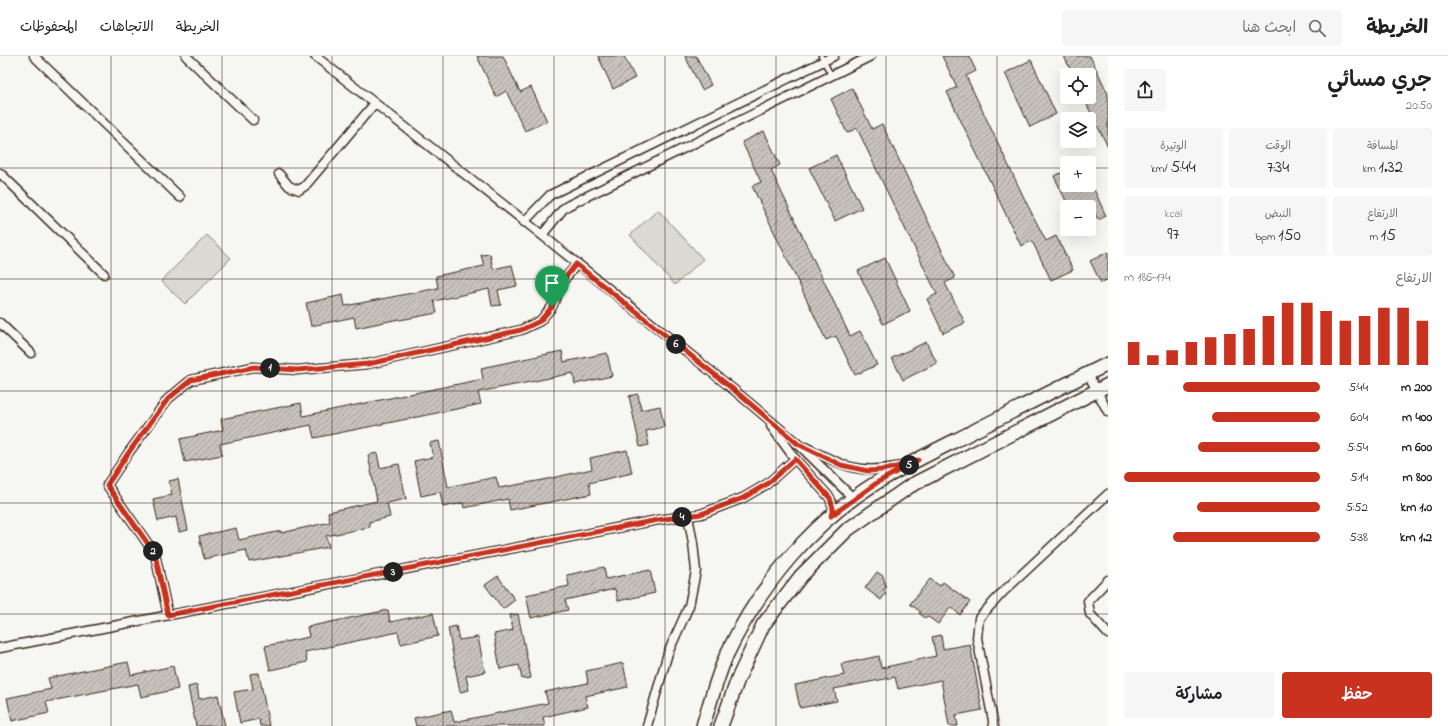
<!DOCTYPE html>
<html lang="ar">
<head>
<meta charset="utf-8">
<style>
  body { margin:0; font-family:"Indie Flower","Playpen Sans Arabic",sans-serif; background:#f6f6f6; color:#202124; direction:rtl; height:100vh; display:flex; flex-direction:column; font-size:15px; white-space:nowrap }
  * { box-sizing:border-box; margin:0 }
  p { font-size:13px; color:#757577 }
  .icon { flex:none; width:22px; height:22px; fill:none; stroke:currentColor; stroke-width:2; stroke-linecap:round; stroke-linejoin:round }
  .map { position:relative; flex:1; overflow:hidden; direction:ltr }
  .panel { display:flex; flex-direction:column; background:#fff; width:340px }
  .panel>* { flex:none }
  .fabs { position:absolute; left:1060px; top:12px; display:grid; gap:8px }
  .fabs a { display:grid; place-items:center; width:36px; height:36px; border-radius:4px; background:#fff; box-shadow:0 4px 16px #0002; font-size:20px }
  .pin { position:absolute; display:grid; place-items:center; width:34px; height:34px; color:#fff; margin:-41px -17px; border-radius:50% 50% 50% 0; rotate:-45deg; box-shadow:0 0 4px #0007 }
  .pin .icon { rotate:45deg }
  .km { position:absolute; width:20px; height:20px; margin:-10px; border-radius:50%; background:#222; color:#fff; font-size:11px; line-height:20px; text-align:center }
  .round { display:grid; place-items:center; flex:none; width:42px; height:42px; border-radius:4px; background:#f6f6f6 }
  .headline { display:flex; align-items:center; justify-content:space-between; height:68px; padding:0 16px }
  h1 { font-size:22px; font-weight:600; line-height:30px }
  .figures { display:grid; grid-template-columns:repeat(3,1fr); gap:6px; height:68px; padding:4px 16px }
  .figures div { display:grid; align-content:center; border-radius:4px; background:#f6f6f6; text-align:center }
  .figures b { font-size:17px; font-weight:600 }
  .figures small { font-size:11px; font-weight:400 }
  .figures p { font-size:11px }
  .chart { height:112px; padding:8px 16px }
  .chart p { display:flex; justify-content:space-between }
  .chart svg { width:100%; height:72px; margin-top:4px; stroke:#c8321e; stroke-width:6 }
  .button { display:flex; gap:8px; margin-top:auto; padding:8px 16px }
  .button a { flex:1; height:46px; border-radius:4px; background:#c8321e; color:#fff; font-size:16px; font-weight:600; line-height:46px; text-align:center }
  .button a+a { background:#f6f6f6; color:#202124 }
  ul { padding:0 16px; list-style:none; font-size:13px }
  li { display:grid; grid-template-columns:64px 48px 1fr; align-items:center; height:30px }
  li i { height:10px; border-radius:5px; background:#c8321e }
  header { display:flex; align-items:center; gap:24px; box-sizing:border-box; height:56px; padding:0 20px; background:#fff; border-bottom:1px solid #e0e0e0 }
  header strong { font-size:19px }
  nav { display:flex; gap:22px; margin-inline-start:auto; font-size:14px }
  .search { width:280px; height:36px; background:#f6f6f6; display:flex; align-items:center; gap:10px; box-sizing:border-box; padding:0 14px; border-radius:4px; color:#757577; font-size:15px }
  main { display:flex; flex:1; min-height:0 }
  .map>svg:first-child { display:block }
  .park { fill:#dad9d3; stroke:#8a8278 }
  .building { fill:url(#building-hatch); stroke:#3b2a1e }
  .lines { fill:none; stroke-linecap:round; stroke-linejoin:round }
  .service-casing { stroke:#3b2a1e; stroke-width:7 }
  .minor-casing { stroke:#3b2a1e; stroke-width:11 }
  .primary-casing { stroke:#3b2a1e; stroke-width:16 }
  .service { stroke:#f6f6f2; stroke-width:4 }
  .minor { stroke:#f6f6f2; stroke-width:8 }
  .primary { stroke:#f6f6f2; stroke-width:13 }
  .route-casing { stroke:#fff; stroke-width:8 }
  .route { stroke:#c8321e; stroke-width:5 }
  .grid { fill:none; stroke:#3b2a1e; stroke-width:1; stroke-opacity:0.55 }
</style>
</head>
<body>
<header>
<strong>الخريطة</strong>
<div class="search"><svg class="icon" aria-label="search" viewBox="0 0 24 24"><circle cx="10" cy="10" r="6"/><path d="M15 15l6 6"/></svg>ابحث هنا</div>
<nav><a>الخريطة</a><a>الاتجاهات</a><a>المحفوظات</a></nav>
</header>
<main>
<section class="panel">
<div class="headline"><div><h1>جري مسائي</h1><p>20:50</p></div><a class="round"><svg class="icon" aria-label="share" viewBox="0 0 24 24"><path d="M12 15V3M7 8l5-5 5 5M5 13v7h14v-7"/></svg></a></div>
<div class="figures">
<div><p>المسافة</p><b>1.32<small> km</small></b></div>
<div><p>الوقت</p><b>7:34</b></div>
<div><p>الوتيرة</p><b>5:44<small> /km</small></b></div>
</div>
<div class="figures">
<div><p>الارتفاع</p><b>15<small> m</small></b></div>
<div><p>النبض</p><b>150<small> bpm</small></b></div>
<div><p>kcal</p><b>97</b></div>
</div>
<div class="chart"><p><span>الارتفاع</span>174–186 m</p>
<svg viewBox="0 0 160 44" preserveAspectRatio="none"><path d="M5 44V30M15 44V38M25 44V35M35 44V30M45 44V27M55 44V25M65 44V22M75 44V14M85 44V6M95 44V6M105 44V11M115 44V17M125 44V14M135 44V9M145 44V9M155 44V17"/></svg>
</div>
<ul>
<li><b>200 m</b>5:44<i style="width:70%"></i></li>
<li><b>400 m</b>6:04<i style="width:55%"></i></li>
<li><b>600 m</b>5:54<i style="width:62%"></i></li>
<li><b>800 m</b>5:14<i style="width:100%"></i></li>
<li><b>1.0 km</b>5:52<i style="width:63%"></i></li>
<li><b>1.2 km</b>5:38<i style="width:75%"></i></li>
</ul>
<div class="button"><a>حفظ</a><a>مشاركة</a></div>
</section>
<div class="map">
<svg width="1108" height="670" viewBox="0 0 1108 670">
  <defs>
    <pattern id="building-hatch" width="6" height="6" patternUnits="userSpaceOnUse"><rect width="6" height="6" fill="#c8c3be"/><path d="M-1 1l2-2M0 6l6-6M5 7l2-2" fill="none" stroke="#a49f9a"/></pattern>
  </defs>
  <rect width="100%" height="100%" fill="#f6f6f2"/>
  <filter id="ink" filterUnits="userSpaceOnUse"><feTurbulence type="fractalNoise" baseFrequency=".025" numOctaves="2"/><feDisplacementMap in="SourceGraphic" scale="8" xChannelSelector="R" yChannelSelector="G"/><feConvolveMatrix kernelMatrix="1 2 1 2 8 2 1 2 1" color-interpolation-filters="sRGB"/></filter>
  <g filter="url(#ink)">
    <g class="park">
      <path d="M658,154L703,203L675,229L630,179Z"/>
      <path d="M207,179L231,202L185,248L161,225Z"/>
    </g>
    <g class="building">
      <path d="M477,0H503L520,36L531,31L547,65L525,75L506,35L496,41Z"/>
      <path d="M598,0H624L635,22L613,33Z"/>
      <path d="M685,0H696L711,29L702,34Z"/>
      <path d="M942,0H969L976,15L966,20L1026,146L1046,185L1056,180L1073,214L1051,224L1032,185L1021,190L947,36L957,31Z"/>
      <path d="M1064,0H1090L1108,38V91L1083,41H1089V19H1073Z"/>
      <path d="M1031,4L1056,58L1030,71L1005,17Z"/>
      <path d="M852,32L872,73L882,68L955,222L945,227L965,267L943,277L927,243L937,238L879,119L857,72L847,77L831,43Z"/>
      <path d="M764,75L780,109L771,114L850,280L860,275L877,309L855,319L836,280L826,284L752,130L761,126L742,86Z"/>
      <path d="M836,99L862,152L835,165L809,112Z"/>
      <path d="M1063,116L1067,125V129H1092L1106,160L1098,164L1092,151H1069L1054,120Z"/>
      <path d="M1108,196V223L1101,227L1090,205Z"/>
      <path d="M490,198L493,213L512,209L517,230L498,234L501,249L492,250L489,233L434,245L437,257L400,264L399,263L356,272L354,261L311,270L306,247L343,239L345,250L438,232L436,220L484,210L481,199Z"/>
      <path d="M885,202L910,255L883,268L858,215Z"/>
      <path d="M926,286L937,307L903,324L892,302Z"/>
      <path d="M562,295L564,306L607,297L612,320L575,328L573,317L530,326L478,336L481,348L314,382L311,369L268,378L220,388L222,399L185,406L180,383L223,374L221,363L301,347L303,360L346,351L483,323L481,312Z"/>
      <path d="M638,338L641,354L660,350L664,371L646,375L649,389L640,391L629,340Z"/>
      <path d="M439,385L448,431L496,421L499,432L543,424L592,413L590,402L627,394L632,417L589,427L591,438L510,454L508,443L464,452L463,447L443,451L440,436L421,440L414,405L433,401L430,387Z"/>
      <path d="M377,397L380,412L399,408L406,443L387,447L390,461L369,466L370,471L326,480L329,491L249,506L246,494L204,503L199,480L236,472L239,484L281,475V477L330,466L328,456L377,445L368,399Z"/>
      <path d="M178,423L188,474L179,476L176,461L158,465L153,443L172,439L169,425Z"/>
      <path d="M604,511L606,523L650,514L655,537L618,545L615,533L565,544L568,554L531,562L526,539L569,530L567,519Z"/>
      <path d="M877,516L883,520L886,531L883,535L886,537L881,544L865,532Z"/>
      <path d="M498,520L515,544L503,553L485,529Z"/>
      <path d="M930,523L940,530L943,526L970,546L960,559L951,551L938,568L927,560L925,562L919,557L921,556L910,548Z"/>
      <path d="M388,554L390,566L433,557L438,580L401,588L398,576L305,596L307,606L270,614L265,590L309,581L307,571Z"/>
      <path d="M518,558L531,622L522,623L519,609L500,613L494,578L513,574L510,559Z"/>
      <path d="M456,570L459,584L478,581L485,616L466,620L469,634L460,636L448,572Z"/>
      <path d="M941,579L943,593L970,588L982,654L956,659L958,670H949L941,624L898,633L895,621L834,633L837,645L800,652L795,629L844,619L841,608L879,600L881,612L936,600L932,581Z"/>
      <path d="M128,606L131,619L173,610L178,633L141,641L138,628L96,636L46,646L49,657L12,665L7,642L51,633L48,622Z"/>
      <path d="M623,607L628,631L585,640L588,651L543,661L545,670H416L414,662L451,654L454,666L548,647L545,636L588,627L586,615Z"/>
      <path d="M259,617L269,670H260L259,663L240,667L234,636L253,633L250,618Z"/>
      <path d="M197,629L199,643L218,639L225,670H196L188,631Z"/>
    </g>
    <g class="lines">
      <g class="service-casing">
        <path id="service" d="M821,0L831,19"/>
      </g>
      <g class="minor-casing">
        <g id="minor">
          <path d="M34,0L180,141"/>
          <path d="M186,0L253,64"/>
          <path d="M315,0L542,179L734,334L798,388L854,443"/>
          <path d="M0,117L104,218"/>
          <path d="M279,118L289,130L299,134L305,130L375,47"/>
          <path d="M524,166L550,139L834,0"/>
          <path d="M542,179L564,152L569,149L871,0"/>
          <path d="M0,267L31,297"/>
          <path d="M1088,318L1108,356"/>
          <path d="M771,370L795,403L830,442L833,452L831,460"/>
          <path d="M805,391C840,408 856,419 896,411"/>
          <path d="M1108,524L1088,545L1090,558L1108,578"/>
          <path d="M168,559L155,498L107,429L129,396L168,343L191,324L253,311L297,314L368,308L521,274L540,265L552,251L562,226L577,208"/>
          <path d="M0,592L658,464L701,458L743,442L767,428L795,403"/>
          <path d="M647,670L668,597L689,550L696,515L693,487L688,460"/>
          <path d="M994,670L977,582L979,562L1003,536L1108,438"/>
        </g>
      </g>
      <g class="primary-casing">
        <g id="primary">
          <path d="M703,670C710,646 717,621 727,598C760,529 813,465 879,425C911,406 945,390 978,373C1021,351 1064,329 1108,308"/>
          <path d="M721,670L738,623L763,569L801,520L847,474L910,430L1108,329"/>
        </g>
      </g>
      <use href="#service" class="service"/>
      <use href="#minor" class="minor"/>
      <use href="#primary" class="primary"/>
    </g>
  </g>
  <g class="lines" filter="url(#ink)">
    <g class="route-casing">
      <path id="route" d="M576,208L734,334L798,388L841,409L868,415L881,414L896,411L918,404L878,426L831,460L833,452L830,442L795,403L767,428L743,442L701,458L658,464L168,559L155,498L107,429L129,396L168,343L191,324L254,311L297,314L368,308L521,274L540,265L552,251L562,226Z"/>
    </g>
    <use href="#route" class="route"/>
  </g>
  <path class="grid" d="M111,0V670M222,0V670M332,0V670M443,0V670M554,0V670M665,0V670M776,0V670M886,0V670M997,0V670M0,112H1067M1089,112H1108M0,223H1108M0,335H1108M0,447H1108M0,558H1108"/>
</svg>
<div class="fabs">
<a><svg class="icon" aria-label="locate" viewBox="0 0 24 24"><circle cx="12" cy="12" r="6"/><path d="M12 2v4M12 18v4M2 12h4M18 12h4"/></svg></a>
<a><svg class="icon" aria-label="layers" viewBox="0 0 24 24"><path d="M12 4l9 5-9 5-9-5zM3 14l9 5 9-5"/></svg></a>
<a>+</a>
<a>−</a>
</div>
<div class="pin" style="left:552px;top:251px;background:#1e9e55"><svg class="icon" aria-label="arrive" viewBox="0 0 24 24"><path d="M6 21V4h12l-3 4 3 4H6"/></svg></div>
<b class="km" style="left:270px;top:312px">1</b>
<b class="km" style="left:153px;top:495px">2</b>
<b class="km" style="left:393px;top:516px">3</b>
<b class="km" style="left:682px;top:461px">4</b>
<b class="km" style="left:909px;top:409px">5</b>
<b class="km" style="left:676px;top:288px">6</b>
</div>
</main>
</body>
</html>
